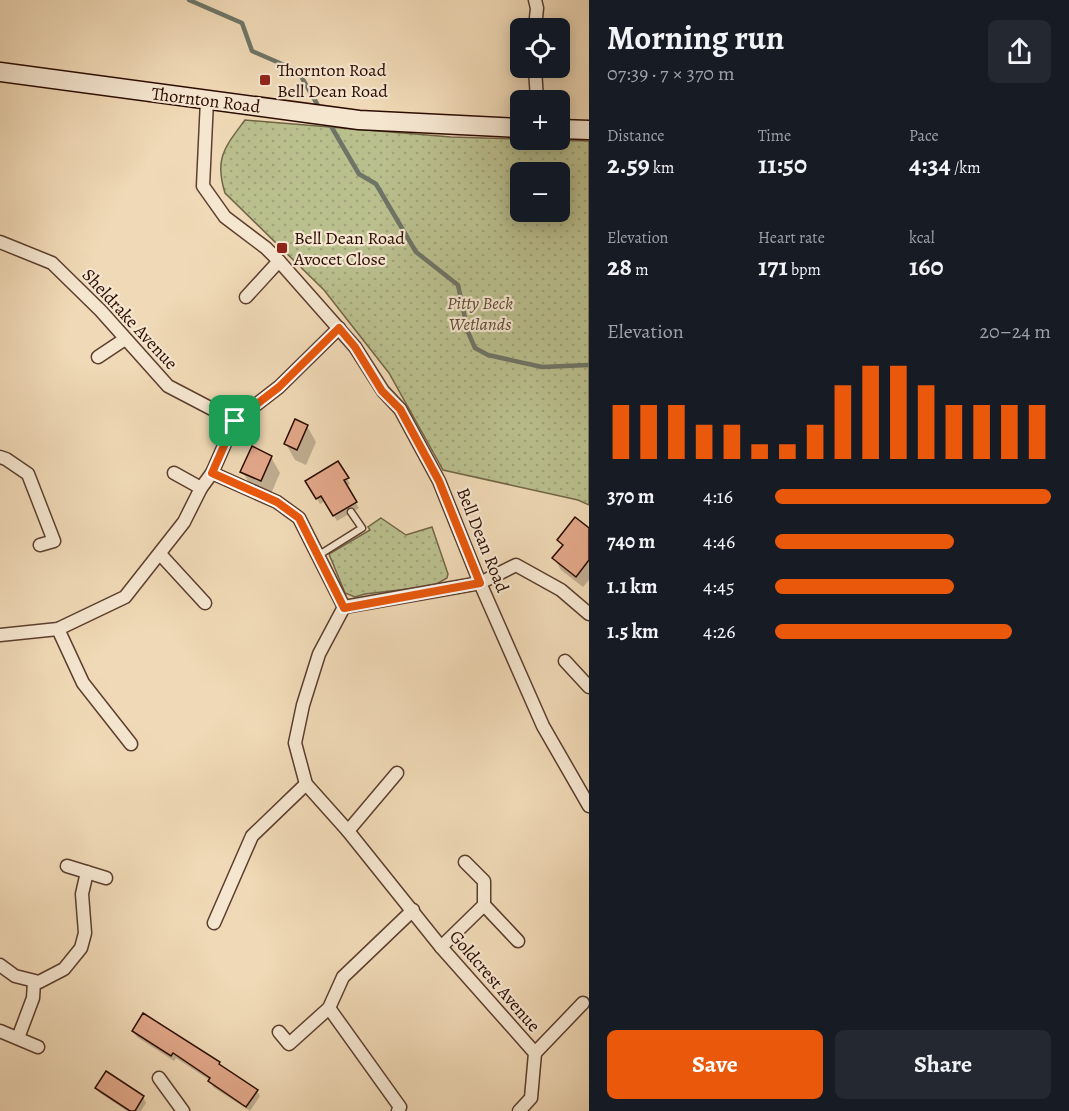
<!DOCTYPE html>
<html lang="en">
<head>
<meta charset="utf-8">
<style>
  body { margin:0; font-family:Alegreya,serif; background:#242831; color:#f1f3f6; height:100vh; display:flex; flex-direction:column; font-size:22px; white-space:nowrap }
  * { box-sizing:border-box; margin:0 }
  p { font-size:20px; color:#9ea1a6 }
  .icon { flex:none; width:33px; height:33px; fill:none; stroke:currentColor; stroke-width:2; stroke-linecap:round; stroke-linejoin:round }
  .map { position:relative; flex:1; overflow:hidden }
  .side { display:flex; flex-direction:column; background:#171b24; width:480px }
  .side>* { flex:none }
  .buttons { position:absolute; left:510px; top:18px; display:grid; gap:12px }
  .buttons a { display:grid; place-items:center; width:60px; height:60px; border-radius:9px; background:#171b24; box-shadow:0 3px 15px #0003; font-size:30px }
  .pin { position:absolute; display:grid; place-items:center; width:51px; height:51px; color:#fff; margin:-26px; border-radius:12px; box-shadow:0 3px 9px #0006 }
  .round { display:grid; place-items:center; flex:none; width:63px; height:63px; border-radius:9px; background:#242831 }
  .headline { display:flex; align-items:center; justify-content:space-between; height:102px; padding:0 18px }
  h1 { font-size:33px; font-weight:700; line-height:45px }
  .figures { display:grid; grid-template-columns:repeat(3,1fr); gap:9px; height:102px; padding:6px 18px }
  .figures div { display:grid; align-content:center }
  .figures b { font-size:26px; font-weight:700 }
  .figures small { font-size:16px; font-weight:400 }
  .figures p { font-size:16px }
  .chart { height:168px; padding:12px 18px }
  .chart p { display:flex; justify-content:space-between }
  .chart svg { width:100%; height:108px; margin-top:6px; stroke:#ea580c; stroke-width:6 }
  .action { display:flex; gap:12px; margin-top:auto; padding:12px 18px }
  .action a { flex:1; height:69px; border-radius:9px; background:#ea580c; color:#fff; font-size:24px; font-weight:700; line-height:69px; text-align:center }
  .action a+a { background:#242831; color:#f1f3f6 }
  ul { padding:0 18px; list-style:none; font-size:20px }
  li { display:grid; grid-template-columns:96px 72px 1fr; align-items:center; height:45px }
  li i { height:15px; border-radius:8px; background:#ea580c }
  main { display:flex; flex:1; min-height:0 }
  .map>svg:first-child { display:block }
  .park { fill:url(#park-dots); stroke:#726547; stroke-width:1.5; fill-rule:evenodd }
  .shadow { fill:#0003 }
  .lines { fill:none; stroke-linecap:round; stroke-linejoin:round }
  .stream { stroke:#6e7466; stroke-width:4.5 }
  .building { fill:#e3a88a; stroke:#2b0b00; stroke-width:1.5 }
  .service-casing { stroke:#5c3e2e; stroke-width:9 }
  .minor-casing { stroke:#5c3e2e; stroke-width:15 }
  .secondary-casing { stroke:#2b0b00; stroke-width:21 }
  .service { stroke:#f5e6d0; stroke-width:6 }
  .minor { stroke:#f5e6d0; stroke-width:12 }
  .secondary { stroke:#f5e6d0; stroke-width:18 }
  .route-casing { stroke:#fff; stroke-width:12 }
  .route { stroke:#ea580c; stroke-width:8 }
  .poi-dot { fill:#8f2418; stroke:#f5e6d0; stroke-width:2 }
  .labels { text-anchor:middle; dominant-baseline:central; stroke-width:4.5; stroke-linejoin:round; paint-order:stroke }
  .poi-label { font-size:18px; fill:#2b0b00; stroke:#f5e6d0; text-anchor:start }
  .street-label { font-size:18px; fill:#2b0b00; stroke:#f5e6d0 }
  .park-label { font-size:18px; font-style:italic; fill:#5d4a32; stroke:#f5e6d0 }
</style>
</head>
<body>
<main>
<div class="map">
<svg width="589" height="1111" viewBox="0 0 589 1111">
  <defs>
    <pattern id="park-dots" width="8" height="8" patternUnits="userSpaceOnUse" patternTransform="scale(1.5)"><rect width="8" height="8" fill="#babf8e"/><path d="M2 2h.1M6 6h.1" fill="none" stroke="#a0a379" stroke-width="1.8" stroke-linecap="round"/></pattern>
  </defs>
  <rect width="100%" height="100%" fill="#f0d9b6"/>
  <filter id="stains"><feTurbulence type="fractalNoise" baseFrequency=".00333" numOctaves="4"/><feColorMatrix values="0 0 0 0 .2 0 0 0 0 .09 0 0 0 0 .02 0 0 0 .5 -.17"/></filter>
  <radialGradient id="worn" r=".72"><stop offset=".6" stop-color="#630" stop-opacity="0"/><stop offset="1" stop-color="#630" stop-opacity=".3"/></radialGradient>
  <g class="park">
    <path d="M245,120L451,137L589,141V505L578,500L443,470L389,373L324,290L225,193C214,158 225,147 245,120ZM520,172H560V212H520Z"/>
    <path d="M381,518L406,535L432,527L448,574L447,578L433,586L365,594L355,597L345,593L329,554L370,530L368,527Z"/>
  </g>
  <g class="shadow">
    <path d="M307,426L316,442L306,465L295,460L286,444Z"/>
    <path d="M271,457L280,473L270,496L252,488L242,471Z"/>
    <path d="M338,463L350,484L346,486L359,508L337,521L325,501L320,504L307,481Z"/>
    <path d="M589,530V580L583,587L561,570L554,558L563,547L559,540Z"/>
    <path d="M133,1031L219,1063L222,1068L257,1091L260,1096L250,1111L213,1087L211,1081L176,1058L174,1061L137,1037Z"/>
    <path d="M97,1088L143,1097L146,1103L141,1111H127L100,1093Z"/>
  </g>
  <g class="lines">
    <g class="stream">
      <path d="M189,0L242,23L252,51L298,71L320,109"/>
      <path d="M328,121L359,174L376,184L416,252L458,285L468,332L475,348L488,355L542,367L589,365"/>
    </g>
  </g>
  <g class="building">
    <path d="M295,419L308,425L297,450L284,444Z"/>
    <path d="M252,446L272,456L261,481L240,472Z"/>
    <path d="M338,461L349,478L344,480L357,502L333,516L321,496L316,499L305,481Z"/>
    <path d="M575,517L589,528V560L576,577L552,558L563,545L557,540Z"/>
    <path d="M143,1013L220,1062L219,1064L258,1090L246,1107L208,1081L210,1078L173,1053L171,1056L132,1031Z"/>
    <path d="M106,1071L144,1096L135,1111H130L95,1088Z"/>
  </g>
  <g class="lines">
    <g class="service-casing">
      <path id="service" d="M319,555L362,528L351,512"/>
    </g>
    <g class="minor-casing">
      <g id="minor">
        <path d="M535,28L537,8L535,0"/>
        <path d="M535,68L537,100"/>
        <path d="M207,100L203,186L225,217L266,248L279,261L355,347L383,391L400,409L439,481L480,583L543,726L589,806"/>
        <path d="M0,242L52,263L101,311L168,386L235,421"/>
        <path d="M246,297L279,261"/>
        <path d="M98,357L125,339"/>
        <path d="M0,457L6,459L28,474L54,541L40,545"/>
        <path d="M174,473L201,488"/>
        <path d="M212,473L277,502L299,518L344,607"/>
        <path d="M160,554L205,603"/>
        <path d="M58,629L83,683L131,744"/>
        <path d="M0,635L58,629L125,597L184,522L201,488L212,473L235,421L279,387L339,328"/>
        <path d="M565,661L589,687"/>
        <path d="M348,831L397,773"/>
        <path d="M67,866L106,878"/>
        <path d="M484,905L518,941"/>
        <path d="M214,923L252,836L306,784"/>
        <path d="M441,947L484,905V881L465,862"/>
        <path d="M0,965L15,976L39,982L64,969L81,948L85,933L82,894L87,872"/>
        <path d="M329,1008L400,1107L398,1111"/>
        <path d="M0,1031L38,1047"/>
        <path d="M279,1032L289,1044L329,1008L343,977L413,910"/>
        <path d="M18,1038L33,998L34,982"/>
        <path d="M535,1053L583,1003"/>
        <path d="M159,1078L183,1111"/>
        <path d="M519,1111L531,1098L535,1053L441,947L348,831L306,784L295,743L303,705L319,654L344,607L480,583L516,565L561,590L589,614"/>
      </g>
    </g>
    <g class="secondary-casing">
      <g id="secondary">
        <path d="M0,72L359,120L520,128"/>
        <path d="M560,129L589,130"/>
      </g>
    </g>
    <use href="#service" class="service"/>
    <use href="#minor" class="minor"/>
    <use href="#secondary" class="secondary"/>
  </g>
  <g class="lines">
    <g class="route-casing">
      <path id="route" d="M339,328L355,347L382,391L400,409L439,481L480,583L344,608L299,518L277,502L212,473L235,421L279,387Z"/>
    </g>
    <use href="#route" class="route"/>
  </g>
  <g class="poi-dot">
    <rect x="259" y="74" width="12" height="12" rx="3"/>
    <rect x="276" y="242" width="12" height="12" rx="3"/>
  </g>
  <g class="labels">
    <g class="poi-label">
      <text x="277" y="70">Thornton Road<tspan x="277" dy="21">Bell Dean Road</tspan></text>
      <text x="294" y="238">Bell Dean Road<tspan x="294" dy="21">Avocet Close</tspan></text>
    </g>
    <g class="street-label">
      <text transform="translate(206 100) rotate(7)">Thornton Road</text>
      <text transform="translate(130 319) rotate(47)">Sheldrake Avenue</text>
      <text transform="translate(483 540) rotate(68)">Bell Dean Road</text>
      <text transform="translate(495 981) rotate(49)">Goldcrest Avenue</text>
    </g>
    <g class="park-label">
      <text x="480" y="303">Pitty Beck<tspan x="480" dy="21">Wetlands</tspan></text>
    </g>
  </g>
  <rect width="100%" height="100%" filter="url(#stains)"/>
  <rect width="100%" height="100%" fill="url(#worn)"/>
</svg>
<div class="buttons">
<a><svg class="icon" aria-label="locate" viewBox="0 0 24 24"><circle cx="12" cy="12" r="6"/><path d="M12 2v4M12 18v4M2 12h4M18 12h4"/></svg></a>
<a>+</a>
<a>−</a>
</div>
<div class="pin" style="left:235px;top:421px;background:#1e9e55"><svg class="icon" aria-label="arrive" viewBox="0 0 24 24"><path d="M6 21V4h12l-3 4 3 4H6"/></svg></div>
</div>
<section class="side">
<div class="headline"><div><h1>Morning run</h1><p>07:39 · 7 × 370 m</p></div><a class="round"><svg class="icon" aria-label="share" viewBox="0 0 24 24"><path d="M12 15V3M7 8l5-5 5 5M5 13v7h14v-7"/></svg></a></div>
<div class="figures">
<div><p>Distance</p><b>2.59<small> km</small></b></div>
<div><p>Time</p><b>11:50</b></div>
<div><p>Pace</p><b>4:34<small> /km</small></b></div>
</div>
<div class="figures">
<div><p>Elevation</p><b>28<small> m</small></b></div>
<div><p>Heart rate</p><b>171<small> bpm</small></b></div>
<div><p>kcal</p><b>160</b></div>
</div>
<div class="chart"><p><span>Elevation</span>20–24 m</p>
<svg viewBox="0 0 160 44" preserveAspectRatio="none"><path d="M5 44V22M15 44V22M25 44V22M35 44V30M45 44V30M55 44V38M65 44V38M75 44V30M85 44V14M95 44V6M105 44V6M115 44V14M125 44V22M135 44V22M145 44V22M155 44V22"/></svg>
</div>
<ul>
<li><b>370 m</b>4:16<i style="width:100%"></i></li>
<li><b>740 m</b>4:46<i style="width:65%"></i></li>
<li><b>1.1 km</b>4:45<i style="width:65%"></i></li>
<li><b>1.5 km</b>4:26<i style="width:86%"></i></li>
</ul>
<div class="action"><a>Save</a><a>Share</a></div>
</section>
</main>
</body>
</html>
